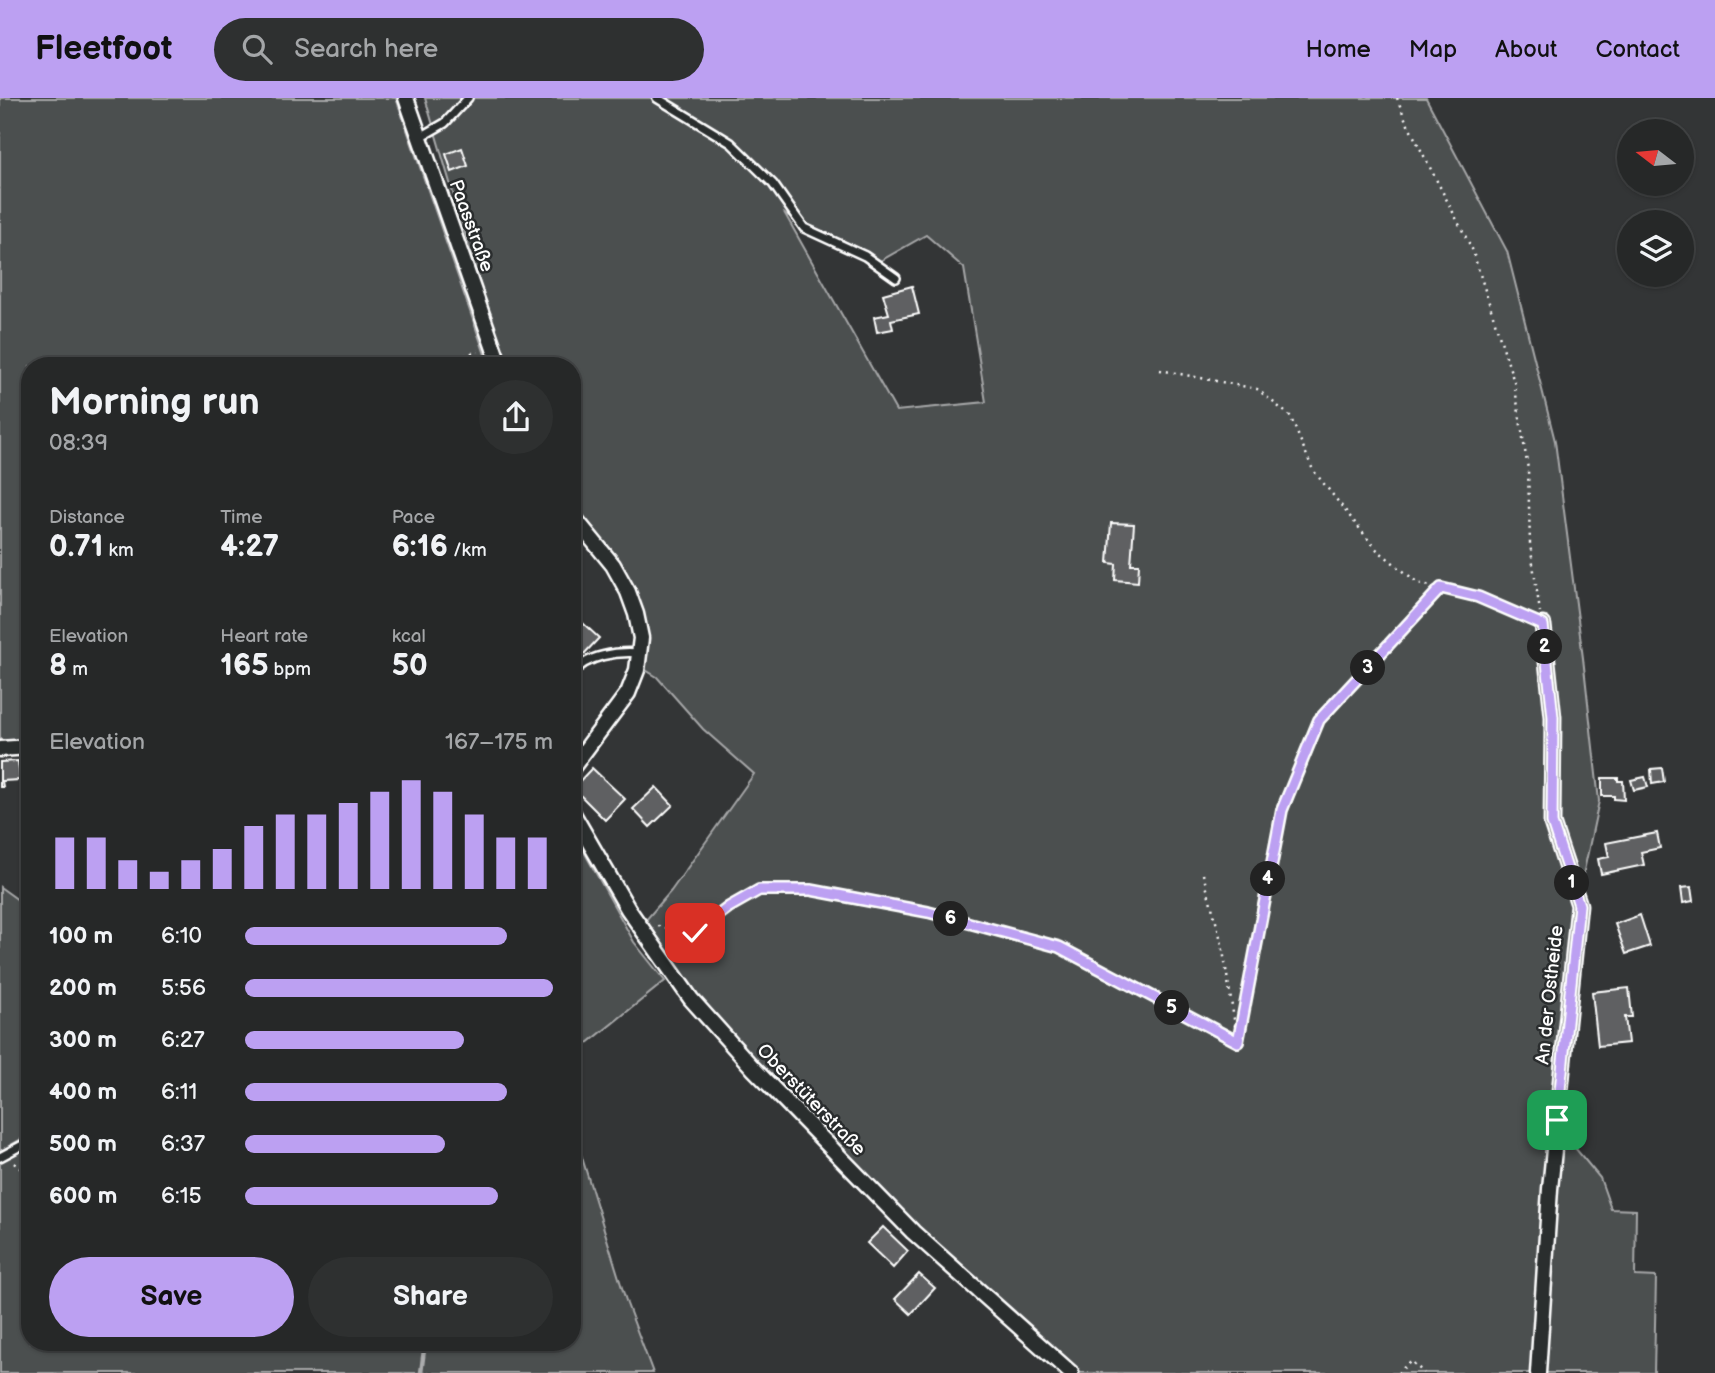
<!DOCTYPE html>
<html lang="en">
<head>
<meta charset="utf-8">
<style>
  body { margin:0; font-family:"Balsamiq Sans",sans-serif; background:#2e3030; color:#f1f3f6; height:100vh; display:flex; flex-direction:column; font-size:26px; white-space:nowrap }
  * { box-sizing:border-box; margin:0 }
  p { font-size:23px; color:#a4a6a8 }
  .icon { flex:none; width:38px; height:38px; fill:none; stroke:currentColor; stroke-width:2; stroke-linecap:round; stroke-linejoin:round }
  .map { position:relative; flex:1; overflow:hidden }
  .panel { position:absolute; left:21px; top:259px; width:560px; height:994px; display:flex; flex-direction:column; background:#262828; border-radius:28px; box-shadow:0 2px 5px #0004,0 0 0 2px #424445 }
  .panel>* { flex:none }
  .needle { width:46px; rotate:286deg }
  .controls { position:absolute; left:1617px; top:21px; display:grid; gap:14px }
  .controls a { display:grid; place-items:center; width:77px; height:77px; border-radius:50%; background:#262828; box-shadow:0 2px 5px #0004,0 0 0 2px #424445; font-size:35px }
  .pin { position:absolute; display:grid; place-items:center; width:60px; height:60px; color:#fff; margin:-30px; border-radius:14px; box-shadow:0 4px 10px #0006 }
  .km { position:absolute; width:35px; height:35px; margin:-18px; border-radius:50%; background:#222; color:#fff; font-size:19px; line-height:35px; text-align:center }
  .round { display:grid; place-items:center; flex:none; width:74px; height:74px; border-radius:37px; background:#2e3030 }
  .summary { display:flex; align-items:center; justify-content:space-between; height:119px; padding:0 28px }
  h1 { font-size:38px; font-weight:600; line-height:52px }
  .stats { display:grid; grid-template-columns:repeat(3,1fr); gap:10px; height:119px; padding:7px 28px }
  .stats div { display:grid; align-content:center }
  .stats b { font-size:30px; font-weight:600 }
  .stats small { font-size:19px; font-weight:400 }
  .stats p { font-size:19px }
  .chart { height:196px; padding:14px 28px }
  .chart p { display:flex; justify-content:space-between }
  .chart svg { width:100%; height:126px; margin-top:7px; stroke:#bca0f2; stroke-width:6 }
  .action { display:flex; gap:14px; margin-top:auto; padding:14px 28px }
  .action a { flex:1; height:80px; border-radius:42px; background:#bca0f2; color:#111; font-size:28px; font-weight:600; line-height:80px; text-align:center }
  .action a+a { background:#2e3030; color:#f1f3f6 }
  ul { padding:0 28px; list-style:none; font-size:23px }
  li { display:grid; grid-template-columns:112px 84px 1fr; align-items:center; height:52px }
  li i { height:18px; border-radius:9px; background:#bca0f2 }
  header { display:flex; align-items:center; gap:42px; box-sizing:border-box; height:98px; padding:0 35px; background:#bca0f2; color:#111 }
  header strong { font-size:33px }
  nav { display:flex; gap:38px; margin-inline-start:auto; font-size:24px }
  .search { width:490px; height:63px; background:#2e3030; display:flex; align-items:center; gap:18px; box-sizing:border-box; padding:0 24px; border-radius:38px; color:#a4a6a8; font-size:26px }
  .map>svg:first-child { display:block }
  .green { fill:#4c4f50; stroke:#a6a7a8; stroke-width:2; fill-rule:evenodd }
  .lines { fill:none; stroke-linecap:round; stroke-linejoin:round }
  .stream { stroke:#abacad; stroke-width:4.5 }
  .building { fill:#5f6162; stroke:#fff; stroke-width:2 }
  .service-casing { stroke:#fff; stroke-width:12 }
  .minor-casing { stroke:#fff; stroke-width:19 }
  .path { stroke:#fff; stroke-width:2.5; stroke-dasharray:2 5; stroke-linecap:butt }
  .service { stroke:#2a2d2e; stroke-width:7 }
  .minor { stroke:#2a2d2e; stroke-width:14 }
  .route-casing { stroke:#fff; stroke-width:14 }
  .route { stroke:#bca0f2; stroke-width:9 }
  .labels { text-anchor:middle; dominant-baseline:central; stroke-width:5; stroke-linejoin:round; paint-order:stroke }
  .street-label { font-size:19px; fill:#fff; stroke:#2a2d2e }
</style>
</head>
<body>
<header>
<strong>Fleetfoot</strong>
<div class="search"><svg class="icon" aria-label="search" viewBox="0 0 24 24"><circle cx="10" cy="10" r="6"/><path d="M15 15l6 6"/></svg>Search here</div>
<nav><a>Home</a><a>Map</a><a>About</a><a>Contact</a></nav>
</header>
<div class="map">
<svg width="1715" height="1275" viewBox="0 0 1715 1275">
  <rect width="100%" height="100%" fill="#333536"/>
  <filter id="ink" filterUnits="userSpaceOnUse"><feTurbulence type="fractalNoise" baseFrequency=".0143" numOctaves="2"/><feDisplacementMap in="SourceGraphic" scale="14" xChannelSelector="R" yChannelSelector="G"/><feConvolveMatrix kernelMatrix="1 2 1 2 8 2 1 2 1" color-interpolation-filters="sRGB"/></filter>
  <g filter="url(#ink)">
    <g class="green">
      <path d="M0,0H396L489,268H30V641L0,643Z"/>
      <path d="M425,0H1426L1507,153L1555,343L1583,560L1599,703L1576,810L1558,978L1547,1045H1571L1600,1080L1611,1111L1636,1112L1635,1178L1656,1179L1654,1275H1081L915,1130L859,1073L695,898L645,823L671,793L754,676L703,631L657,579L644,571L648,554L639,499L572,414V268H504ZM785,116L844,143L880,163L926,137L964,170L986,304L896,313Z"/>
      <path d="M572,732L634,844L665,883L577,954L572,965Z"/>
      <path d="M0,789L25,807H30V1036L0,1053Z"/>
      <path d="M572,1027L627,1206L653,1275H0V1063L30,1048V1244H572Z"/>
    </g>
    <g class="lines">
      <path class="stream" d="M421,1275L425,1244"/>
    </g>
    <g class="building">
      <path d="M462,50L468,68L452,74L446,56Z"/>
      <path d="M912,188L919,216L891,222L893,231L877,234L874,219L889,216L883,196Z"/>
      <path d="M1111,425L1134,426L1131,466H1139L1138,484L1115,482L1116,466L1108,465Z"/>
      <path d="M572,515L599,540L583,557L572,547Z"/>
      <path d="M18,663L20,682L2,683L3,689H0V664Z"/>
      <path d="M592,670L625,701L605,722L573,690Z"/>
      <path d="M1662,670L1664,684L1652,686L1651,671Z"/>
      <path d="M1645,679L1648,689L1634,692L1631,682Z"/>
      <path d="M1602,680H1618V683H1623L1624,702L1614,701V698H1602Z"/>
      <path d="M656,689L673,707L650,729L633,711Z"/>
      <path d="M1657,735L1660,750L1641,754L1644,767L1601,776L1598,761L1609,759L1606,745Z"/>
      <path d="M1691,789L1693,803L1683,805L1681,790Z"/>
      <path d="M1640,817L1650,848L1626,856L1615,826Z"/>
      <path d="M1629,890L1632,919H1625L1628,945L1598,948L1592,894Z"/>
      <path d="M883,1129L908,1153L893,1170L867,1145Z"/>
      <path d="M919,1176L935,1190L911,1216L895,1201Z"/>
    </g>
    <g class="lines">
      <g class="service-casing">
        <g id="service">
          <path d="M657,0L731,45L773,86L804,130L865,158L896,180"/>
          <path d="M419,40L445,25L468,0"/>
          <path d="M572,576C586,557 618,553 640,555"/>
          <path d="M0,1059L30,1043"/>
        </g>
      </g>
      <g class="minor-casing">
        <g id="minor">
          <path d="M406,0L500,268"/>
          <path d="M572,417L613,467L628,494L636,516L641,540L637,572L628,595L572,670"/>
          <path d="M0,651L30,649"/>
          <path d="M572,714L628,811L691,901L753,970L913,1134L1071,1275"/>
          <path d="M1538,1275L1550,1091L1579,807L1552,725L1553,619L1543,527"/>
        </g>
      </g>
      <g class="path">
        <path d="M1397,0L1406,23L1472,151L1514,284L1528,371L1530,446L1540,514"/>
        <path d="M439,268L441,265L478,253"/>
        <path d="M1160,272L1257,291L1290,318L1313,372L1375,450L1418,485L1478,499L1530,522"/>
        <path d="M1203,776L1222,846L1237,940"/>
        <path d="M658,828L695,835L729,809L759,792H811L928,814L1059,849L1238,944"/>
        <path d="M1238,944L1282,712L1319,623L1441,490"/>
        <path d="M14,1065L30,1079"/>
        <path d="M1398,1275L1411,1263L1424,1275"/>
      </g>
      <use href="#service" class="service"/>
      <use href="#minor" class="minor"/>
    </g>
  </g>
  <g class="lines" filter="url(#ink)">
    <g class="route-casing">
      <path id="route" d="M695,835L729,809L759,792H811L928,814L1059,849L1238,944L1282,712L1319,622L1441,490L1478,499L1543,527L1553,619L1552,725L1579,807L1557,1022"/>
    </g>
    <use href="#route" class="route"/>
  </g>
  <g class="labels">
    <g class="street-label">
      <text transform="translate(471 128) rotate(70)">Paasstraße</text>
      <text transform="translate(1550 897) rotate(-84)">An der Ostheide</text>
      <text transform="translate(811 1002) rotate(46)">Oberstüterstraße</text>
    </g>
  </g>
</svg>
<div class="controls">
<a><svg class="needle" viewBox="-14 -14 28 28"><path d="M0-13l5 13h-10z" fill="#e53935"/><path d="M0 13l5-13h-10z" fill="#a4a6a8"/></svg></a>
<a><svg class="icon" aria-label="layers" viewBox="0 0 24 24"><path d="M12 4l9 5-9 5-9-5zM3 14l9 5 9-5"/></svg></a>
</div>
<div class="pin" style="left:1557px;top:1022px;background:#1e9e55"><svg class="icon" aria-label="arrive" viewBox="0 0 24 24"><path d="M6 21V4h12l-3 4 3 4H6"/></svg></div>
<div class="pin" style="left:695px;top:835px;background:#d93025"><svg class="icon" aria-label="check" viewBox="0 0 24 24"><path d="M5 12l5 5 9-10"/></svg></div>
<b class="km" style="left:1572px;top:785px">1</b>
<b class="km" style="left:1545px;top:549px">2</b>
<b class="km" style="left:1368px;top:570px">3</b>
<b class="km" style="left:1268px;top:781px">4</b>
<b class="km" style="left:1172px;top:910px">5</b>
<b class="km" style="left:951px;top:821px">6</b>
<section class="panel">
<div class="summary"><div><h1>Morning run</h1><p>08:39</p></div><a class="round"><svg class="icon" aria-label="share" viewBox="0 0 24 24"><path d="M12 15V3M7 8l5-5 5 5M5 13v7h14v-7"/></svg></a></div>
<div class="stats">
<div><p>Distance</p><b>0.71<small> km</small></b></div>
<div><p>Time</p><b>4:27</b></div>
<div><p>Pace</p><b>6:16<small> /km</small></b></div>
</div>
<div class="stats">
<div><p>Elevation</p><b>8<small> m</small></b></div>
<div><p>Heart rate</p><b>165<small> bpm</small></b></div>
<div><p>kcal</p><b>50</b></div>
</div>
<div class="chart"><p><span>Elevation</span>167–175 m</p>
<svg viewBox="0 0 160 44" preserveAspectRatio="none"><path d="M5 44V26M15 44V26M25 44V34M35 44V38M45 44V34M55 44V30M65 44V22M75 44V18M85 44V18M95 44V14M105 44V10M115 44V6M125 44V10M135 44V18M145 44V26M155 44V26"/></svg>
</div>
<ul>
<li><b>100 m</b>6:10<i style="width:85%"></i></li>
<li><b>200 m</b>5:56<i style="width:100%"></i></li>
<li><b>300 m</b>6:27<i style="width:71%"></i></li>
<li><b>400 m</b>6:11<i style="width:85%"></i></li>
<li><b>500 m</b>6:37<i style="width:65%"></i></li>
<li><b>600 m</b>6:15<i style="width:82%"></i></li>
</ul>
<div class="action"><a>Save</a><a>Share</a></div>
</section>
</div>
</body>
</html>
